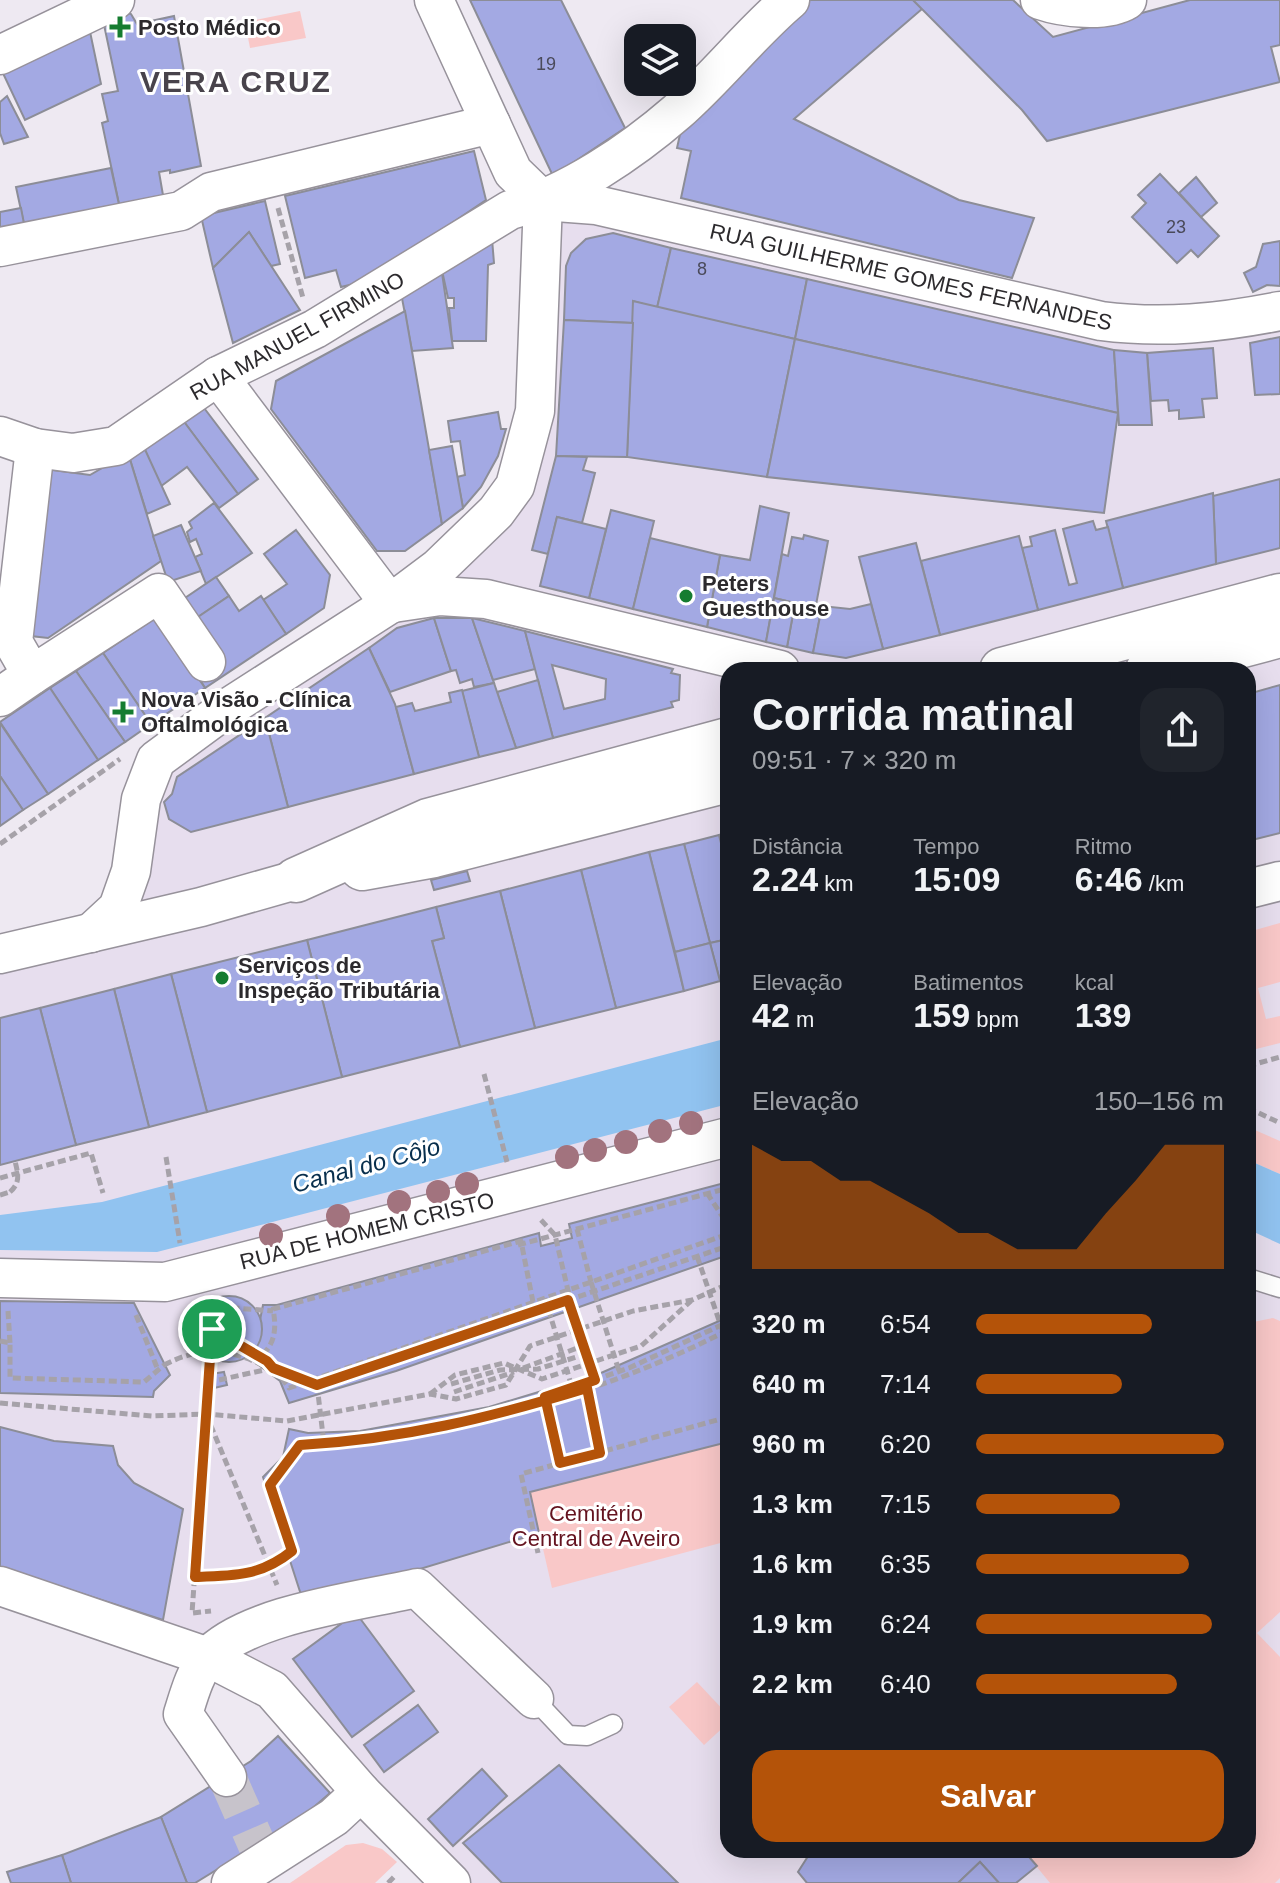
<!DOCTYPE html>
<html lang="pt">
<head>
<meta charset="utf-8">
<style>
  body { margin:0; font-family:Arial,sans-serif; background:#20242c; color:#f1f3f6; height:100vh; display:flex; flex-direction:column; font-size:30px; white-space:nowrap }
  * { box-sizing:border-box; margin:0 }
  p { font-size:26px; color:#9ea1a6 }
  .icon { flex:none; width:44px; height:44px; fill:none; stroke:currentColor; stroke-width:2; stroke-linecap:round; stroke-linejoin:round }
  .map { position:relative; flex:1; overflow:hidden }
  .details { position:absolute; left:720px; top:662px; width:536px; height:1196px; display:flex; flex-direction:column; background:#171b24; border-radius:24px; box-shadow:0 8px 32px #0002 }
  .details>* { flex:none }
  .controls { position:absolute; left:624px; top:24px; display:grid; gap:16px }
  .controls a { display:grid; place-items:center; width:72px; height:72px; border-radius:16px; background:#171b24; box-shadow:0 8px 32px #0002; font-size:40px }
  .pin { position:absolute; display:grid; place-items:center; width:68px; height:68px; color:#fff; margin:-34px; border:4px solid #fff; border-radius:50%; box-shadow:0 2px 8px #0007 }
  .round { display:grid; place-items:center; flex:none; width:84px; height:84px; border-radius:24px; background:#20242c }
  .overview { display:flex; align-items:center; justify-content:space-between; height:136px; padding:0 32px }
  h1 { font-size:44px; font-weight:700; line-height:60px }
  .metrics { display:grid; grid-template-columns:repeat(3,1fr); gap:12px; height:136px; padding:8px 32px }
  .metrics div { display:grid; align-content:center }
  .metrics b { font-size:34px; font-weight:700 }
  .metrics small { font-size:22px; font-weight:400 }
  .metrics p { font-size:22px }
  .chart { height:224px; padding:16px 32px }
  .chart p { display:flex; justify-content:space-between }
  .chart svg { width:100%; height:144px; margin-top:8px; fill:#b45309; opacity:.7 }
  .button { display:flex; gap:16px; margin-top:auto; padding:16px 32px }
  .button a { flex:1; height:92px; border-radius:24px; background:#b45309; color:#fff; font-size:32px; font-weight:700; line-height:92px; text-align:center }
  ul { padding:0 32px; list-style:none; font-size:26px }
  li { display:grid; grid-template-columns:128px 96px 1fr; align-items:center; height:60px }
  li i { height:20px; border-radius:10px; background:#b45309 }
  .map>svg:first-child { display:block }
  .built { fill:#e7deee; fill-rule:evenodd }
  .green { fill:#f9c8c8 }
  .water { fill:#91c3f0 }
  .building { fill:#a3a9e3; stroke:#8c8d97; stroke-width:2; fill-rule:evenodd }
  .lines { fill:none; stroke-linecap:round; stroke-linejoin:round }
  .street-tunnel { stroke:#c7c3cb; stroke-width:38; stroke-dasharray:38 19; stroke-linecap:butt }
  .lane-casing { stroke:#97929b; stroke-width:21 }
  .street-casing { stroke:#97929b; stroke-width:41 }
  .secondary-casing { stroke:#97929b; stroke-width:47 }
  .path { stroke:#a6a2a9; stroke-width:5; stroke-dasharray:8 4; stroke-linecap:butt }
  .lane { stroke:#fff; stroke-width:18 }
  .street { stroke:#fff; stroke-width:38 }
  .secondary { stroke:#fff; stroke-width:44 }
  .path-bridge { stroke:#a6a2a9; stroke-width:5; stroke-dasharray:8 4; stroke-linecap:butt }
  .tree { fill:#a2737e }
  .route-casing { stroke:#fff; stroke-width:16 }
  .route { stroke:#b45309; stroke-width:10 }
  .poi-dot { fill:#157c30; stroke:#fff; stroke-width:3 }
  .labels { text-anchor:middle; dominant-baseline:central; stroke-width:6; stroke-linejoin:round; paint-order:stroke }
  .number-label { font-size:18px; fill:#4a4a5a }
  .poi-label { font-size:22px; font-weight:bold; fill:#2c2a2d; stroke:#fff; text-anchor:start }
  .street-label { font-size:22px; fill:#2c2a2d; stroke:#fff }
  .park-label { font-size:22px; fill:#64131f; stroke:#fff }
  .water-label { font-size:24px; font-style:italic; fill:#082f4d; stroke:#fff }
  .district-label { font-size:30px; font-weight:bold; letter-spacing:2px; fill:#48434b; stroke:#fff }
</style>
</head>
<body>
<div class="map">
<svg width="1280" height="1883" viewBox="0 0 1280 1883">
  <rect width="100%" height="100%" fill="#eee9f2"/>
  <path class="built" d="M543,201L1101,321L1280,311V1883H451L272,1690L0,1586V951L91,933L156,760L515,486ZM728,670H1248V1850H728Z"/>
  <g class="green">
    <path d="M300,11L306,38L250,48L245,22Z"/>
    <path d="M1280,923V982L1258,988L1266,1019L1280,1016V1043L1248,1051V964L1255,961L1248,932Z"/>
    <path d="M1248,1127L1280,1141V1174L1248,1160Z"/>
    <path d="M1273,1318L1280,1321V1612L1257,1633L1280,1657V1878L1275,1883H1050L1023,1850H1248V1323Z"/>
    <path d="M728,1442V1541L552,1588L530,1492Z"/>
    <path d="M697,1682L728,1715V1723L704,1745L669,1707Z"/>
    <path d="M363,1843L382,1849L397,1862L375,1883H290L346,1845Z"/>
  </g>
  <g class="water">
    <path d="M728,1038V1104L157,1252L0,1250V1215L102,1202Z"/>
    <path d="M1248,1160L1280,1174V1244L1254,1232L1255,1228L1248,1225Z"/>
  </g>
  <g class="building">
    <path d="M470,0H561L625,128L553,176Z"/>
    <path d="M805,0H913L922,9L794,119L959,200L1034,218L1012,278L681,198L691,151L677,148L683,121Z"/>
    <path d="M913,0H1013L1053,37L1190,0H1280V45L1271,47L1280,82L1047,141L1022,110Z"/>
    <path d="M121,11L131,14L137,24L174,16L201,166L170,173V170L159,172L164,201L120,209L102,123L108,121L102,94L118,91L103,20Z"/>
    <path d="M89,27L101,84L25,120L1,69Z"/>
    <path d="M7,96L28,137L4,144L0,133V102Z"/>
    <path d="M474,151L486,200L366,281L341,287L336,270L305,278L285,196Z"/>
    <path d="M111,168L120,209L25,229L16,187Z"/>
    <path d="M1160,174L1219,236L1198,257L1191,250L1177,263L1132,217L1146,203L1138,195Z"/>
    <path d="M1196,177L1217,203L1201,217L1179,193Z"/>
    <path d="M265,201L280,264L271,266L249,232L213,268L201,216Z"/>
    <path d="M21,208L25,229L0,234V212Z"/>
    <path d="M249,232L300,310L233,343L213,268Z"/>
    <path d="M613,233L671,248L657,308L633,301V323L564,320L566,266L571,253L586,239Z"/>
    <path d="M492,239L494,263L488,265L486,341H452L449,308H454V298H448L441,266Z"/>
    <path d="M1280,241V286L1267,285L1253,292L1244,273L1256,267L1263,244Z"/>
    <path d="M671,248L807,279L795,339L657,308Z"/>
    <path d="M441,266L453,348L412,351L401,293Z"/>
    <path d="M807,279L1114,350L1118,413L795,339Z"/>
    <path d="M633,301L795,339L767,477L627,457Z"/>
    <path d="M405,311L442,524L405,551H377L271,409L276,381Z"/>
    <path d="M564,320L633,323L627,457L556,456Z"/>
    <path d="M1280,337V394L1255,395L1250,343Z"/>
    <path d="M795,339L1118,413L1104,513L767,477Z"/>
    <path d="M1213,348L1217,398L1202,399L1204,417L1179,419V410L1169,411L1168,400L1151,401L1147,353Z"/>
    <path d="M1114,350L1147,353L1152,425H1119Z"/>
    <path d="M198,400L258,479L238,494L179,415Z"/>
    <path d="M498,412L501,429H506L498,456L481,487L463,508L457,477L465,475L460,441L451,442L448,421Z"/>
    <path d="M179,415L238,494L219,508L187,467L160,487L142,443Z"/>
    <path d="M142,443L170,504L147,514L128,453Z"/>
    <path d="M452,446L463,508L442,524L429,450Z"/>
    <path d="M128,453L161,561L48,638L22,635L45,469L90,475Z"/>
    <path d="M556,456L587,457L583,470L595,473L582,523L557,517L548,554L532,550Z"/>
    <path d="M1280,479V548L1216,564L1213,496Z"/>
    <path d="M1213,493L1216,564L1123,588L1106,521Z"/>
    <path d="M214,503L252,553L206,584L195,557L202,554L196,539L190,542L187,532L192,528L189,522Z"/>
    <path d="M760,506L789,513L766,642L707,627L720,555L750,560Z"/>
    <path d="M611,510L654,521L633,609L589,598Z"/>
    <path d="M557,517L606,529L589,598L540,586Z"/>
    <path d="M1093,521L1096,530L1108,527L1123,588L1038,610L1022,548L1032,546L1030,537L1055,530L1069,585L1077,583L1063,529Z"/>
    <path d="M181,525L201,571L168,582L153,536Z"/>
    <path d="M296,530L330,575L324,608L286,634L263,600L287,584L264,554Z"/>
    <path d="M804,535L828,541L816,605L822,606L813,653L787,647L795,603L774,598L782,554L788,556L792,537L803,539Z"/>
    <path d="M1019,536L1038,610L940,635L921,561Z"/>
    <path d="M650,538L720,555L707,627L633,609Z"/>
    <path d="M916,543L940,635L883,649L859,557Z"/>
    <path d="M216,577L229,596L195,619L182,600Z"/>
    <path d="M229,596L239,611L261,596L286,634L205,688L194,670L195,619Z"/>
    <path d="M774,598L795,603L787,647L766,642Z"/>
    <path d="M871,604L883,649L846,658L813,653L822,606L850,609Z"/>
    <path d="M157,617L205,688L151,724L103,653Z"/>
    <path d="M434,618L451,671L390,692L369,648L397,628Z"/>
    <path d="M434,618H472L494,683L474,687L472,679L460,683L456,670L451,671Z"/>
    <path d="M472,618L525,631L535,669L493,680Z"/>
    <path d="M525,631L673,669L671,673L680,675L679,700L671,702L673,707L553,738ZM552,665L606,679L605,699L564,709Z"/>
    <path d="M369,648L395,704L414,774L288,807L265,718Z"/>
    <path d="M103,653L151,724L125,742L76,671Z"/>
    <path d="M76,671L125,742L98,760L50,688Z"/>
    <path d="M538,680L553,738L516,748L497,692Z"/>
    <path d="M494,683L516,748L479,757L462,691Z"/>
    <path d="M1280,685V833L1248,841V694Z"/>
    <path d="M50,688L98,760L48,794L0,722Z"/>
    <path d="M462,690L479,757L414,774L396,707L412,703L415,711L451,702L449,693Z"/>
    <path d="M265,718L288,807L191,832L169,819L164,802L172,794L177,777Z"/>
    <path d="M0,723L48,794L23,810L0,776Z"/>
    <path d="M0,776L23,810L0,826Z"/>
    <path d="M728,833V871L719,835Z"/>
    <path d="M719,835L728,871V939L710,943L684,844Z"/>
    <path d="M684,844L710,943L675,952L649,852Z"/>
    <path d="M649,852L684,991L616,1008L581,870Z"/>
    <path d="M581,870L616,1008L535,1028L500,891Z"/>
    <path d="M467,871L470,881L434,890L431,880Z"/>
    <path d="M500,891L535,1028L460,1047L432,941L444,938L436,907Z"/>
    <path d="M436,907L444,938L432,941L460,1047L342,1077L307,940Z"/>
    <path d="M728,939V979L720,981L710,943Z"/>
    <path d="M307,940L342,1077L207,1112L171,974Z"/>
    <path d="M710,943L720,981L684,991L675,952Z"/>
    <path d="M171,974L207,1112L149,1127L114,989Z"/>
    <path d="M114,989L149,1127L76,1145L40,1008Z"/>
    <path d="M40,1008L76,1145L0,1165V1018Z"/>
    <path d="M728,1182V1255L396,1371L289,1403L280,1381L252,1360L263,1305H277L539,1233L541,1246L557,1242L572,1238L569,1224Z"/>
    <circle cx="229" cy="1329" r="33"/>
    <path d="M0,1301L134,1303L170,1375L154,1391L153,1397L0,1393Z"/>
    <path d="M728,1317V1442L530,1492L539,1533L304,1604L263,1477L283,1457L289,1429L308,1433L360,1431L489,1407L601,1373Z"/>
    <path d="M224,1372L227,1385L214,1388L211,1374Z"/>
    <path d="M0,1427L54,1441L113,1446L118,1465L134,1483L183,1509L163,1620L0,1567Z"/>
    <path d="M356,1613L414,1691L352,1737L293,1659Z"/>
    <path d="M418,1705L438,1732L384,1772L364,1745Z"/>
    <path d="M278,1736L330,1793L307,1813L257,1845L195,1883H187L161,1817L251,1761Z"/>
    <path d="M559,1765L678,1883H502L463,1843Z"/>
    <path d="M482,1769L507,1796L453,1846L428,1819Z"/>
    <path d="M161,1817L187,1883H71L62,1855Z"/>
    <path d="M812,1850H1023L1037,1866L1016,1883H999L980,1862L958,1883H807L798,1872Z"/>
    <path d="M62,1855L71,1883H11L7,1872Z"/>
    <path d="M980,1862L999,1883H958Z"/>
  </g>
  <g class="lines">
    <path class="street-tunnel" d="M227,1777L257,1845"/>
    <g class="lane-casing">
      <g id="lane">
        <path d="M1248,1278L1280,1288"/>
        <path d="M534,1699L568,1735L587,1736L613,1724"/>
      </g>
    </g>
    <g class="street-casing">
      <g id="street">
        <path d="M434,0L513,172L543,201"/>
        <path d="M1040,0C1063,8 1106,13 1127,0"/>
        <path d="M0,55L115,0"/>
        <path d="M543,201L596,205L1101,321C1163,329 1219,323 1280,311"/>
        <path d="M0,247L181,211L211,192L491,124"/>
        <path d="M218,376L390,604"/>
        <path d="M0,436L35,448L73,453L116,446L218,376L315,329L510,210C568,195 632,151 677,112C717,77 750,34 790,0"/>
        <path d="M35,448L13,642L32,675L159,593L206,662"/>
        <path d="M393,603L440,596L486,599L780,670"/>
        <path d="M0,697L32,675"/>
        <path d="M1248,889L1280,881"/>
        <path d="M91,933L118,908L131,871L141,799L156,760L220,713L390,604L438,568L496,512L515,486L535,411L543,201"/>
        <path d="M0,954L201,907L296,880"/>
        <path d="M0,1278L165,1282L728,1137"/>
        <path d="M0,1586L208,1657L272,1690L361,1792L451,1883"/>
        <path d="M227,1777L183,1714C189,1695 195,1672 208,1657C247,1614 360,1601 417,1588L534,1699"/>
        <path d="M231,1883L334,1817L361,1792"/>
      </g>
    </g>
    <g class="secondary-casing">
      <g id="secondary">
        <path d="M1002,670L1280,596"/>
        <path d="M1148,670L1280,635"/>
        <path d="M362,868L434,855L728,780"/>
        <path d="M296,880L428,821L728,740"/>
      </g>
    </g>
    <g class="path">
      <path d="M278,208L303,298"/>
      <path d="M0,844L120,759"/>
      <path d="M1248,1066L1280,1057"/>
      <path d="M484,1074L507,1162"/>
      <path d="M1248,1108L1280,1123"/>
      <path d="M166,1157L180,1243"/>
      <path d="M0,1178L91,1153L103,1193"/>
      <path d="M707,1193L728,1225"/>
      <path d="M0,1195L10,1192"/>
      <path d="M1248,1218V1221"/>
      <path d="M541,1220L555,1235L570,1299"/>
      <path d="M577,1229L591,1282"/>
      <path d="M518,1245L728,1188"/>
      <path d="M533,1302L521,1241L273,1309C277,1330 275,1347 256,1360L281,1377L289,1388L728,1234"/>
      <path d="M204,1304L212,1329L192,1613L211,1611"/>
      <path d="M8,1311L10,1343"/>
      <path d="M136,1315L158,1370"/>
      <path d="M185,1315L209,1317L235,1308L273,1311"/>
      <path d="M212,1329L267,1361L273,1368L317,1385L728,1246"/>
      <path d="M0,1341L10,1343V1378L144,1382L164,1365"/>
      <path d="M523,1368L583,1346"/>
      <path d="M451,1384L500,1370L538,1369L586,1354"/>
      <path d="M587,1388L600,1453"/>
      <path d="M454,1392L514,1372"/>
      <path d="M430,1394L455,1375L504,1363L542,1379L641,1346L691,1301"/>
      <path d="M0,1403L152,1416L206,1414L287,1421L430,1394L456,1399L506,1385L530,1346L633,1311L692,1300L728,1284"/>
      <path d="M206,1414L277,1585"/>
      <path d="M560,1463L545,1397L629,1368L728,1322"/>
      <path d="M538,1553L521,1474L728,1417"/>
      <path d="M195,1577C234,1576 261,1576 292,1551L270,1485L300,1445C448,1436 596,1398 728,1330"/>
      <path d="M388,1883L396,1875"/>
    </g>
    <use href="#lane" class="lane"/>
    <use href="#street" class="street"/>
    <use href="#secondary" class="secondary"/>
    <g class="path-bridge">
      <path d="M10,1192C21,1182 18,1174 15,1161"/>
      <path d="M697,1256L723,1332"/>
      <path d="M591,1282L619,1371"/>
      <path d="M545,1298L572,1387"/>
      <path d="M568,1300L595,1380"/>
      <path d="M164,1365C198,1347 228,1348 262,1365"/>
      <path d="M219,1380L273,1368"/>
      <path d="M317,1385L324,1444"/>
    </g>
  </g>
  <g class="tree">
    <circle cx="691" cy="1123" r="12"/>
    <circle cx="660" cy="1131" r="12"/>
    <circle cx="626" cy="1142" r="12"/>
    <circle cx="595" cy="1150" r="12"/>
    <circle cx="567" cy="1157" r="12"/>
    <circle cx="467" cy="1184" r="12"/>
    <circle cx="438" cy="1192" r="12"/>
    <circle cx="399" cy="1202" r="12"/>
    <circle cx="338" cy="1216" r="12"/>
    <circle cx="271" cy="1235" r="12"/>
  </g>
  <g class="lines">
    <g class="route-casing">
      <path id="route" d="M212,1329L195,1577C234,1576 261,1576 292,1551L270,1485L300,1445C403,1439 489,1418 587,1388L600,1453L560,1463L545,1397L595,1380L568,1300L317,1385L273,1368L267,1361L212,1329"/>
    </g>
    <use href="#route" class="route"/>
  </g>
  <g class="poi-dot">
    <path d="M116 15h8v8h8v8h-8v8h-8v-8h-8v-8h8z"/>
    <circle cx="686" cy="596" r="8"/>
    <path d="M119 700h8v8h8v8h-8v8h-8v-8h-8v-8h8z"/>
    <circle cx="222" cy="978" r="8"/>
  </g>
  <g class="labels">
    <g class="number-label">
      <text x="546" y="64">19</text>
      <text x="1176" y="227">23</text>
      <text x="702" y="269">8</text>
    </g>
    <g class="poi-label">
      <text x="138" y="27">Posto Médico</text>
      <text x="702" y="583">Peters<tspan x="702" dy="25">Guesthouse</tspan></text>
      <text x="141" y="699">Nova Visão - Clínica<tspan x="141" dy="25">Oftalmológica</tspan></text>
      <text x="238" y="965">Serviços de<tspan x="238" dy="25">Inspeção Tributária</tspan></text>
    </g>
    <g class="street-label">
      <text transform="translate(911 277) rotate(13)">RUA GUILHERME GOMES FERNANDES</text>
      <text transform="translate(297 336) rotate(-29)">RUA MANUEL FIRMINO</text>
      <text transform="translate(367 1231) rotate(-14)">RUA DE HOMEM CRISTO</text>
    </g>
    <g class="park-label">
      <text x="596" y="1513">Cemitério<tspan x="596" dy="25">Central de Aveiro</tspan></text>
    </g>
    <g class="water-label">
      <text transform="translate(366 1165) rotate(-15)">Canal do Côjo</text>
    </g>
    <g class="district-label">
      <text x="236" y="81">VERA CRUZ</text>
    </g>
  </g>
</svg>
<div class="controls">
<a><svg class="icon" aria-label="layers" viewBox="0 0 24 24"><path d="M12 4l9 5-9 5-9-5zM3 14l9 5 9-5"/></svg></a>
</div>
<div class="pin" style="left:212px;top:1329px;background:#1e9e55"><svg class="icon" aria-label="arrive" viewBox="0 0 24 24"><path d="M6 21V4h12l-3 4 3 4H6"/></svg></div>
<section class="details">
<div class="overview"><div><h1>Corrida matinal</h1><p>09:51 · 7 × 320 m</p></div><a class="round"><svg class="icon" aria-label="share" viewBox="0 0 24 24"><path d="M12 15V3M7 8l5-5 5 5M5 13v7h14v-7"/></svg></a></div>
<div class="metrics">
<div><p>Distância</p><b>2.24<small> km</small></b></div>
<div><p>Tempo</p><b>15:09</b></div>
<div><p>Ritmo</p><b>6:46<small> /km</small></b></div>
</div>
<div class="metrics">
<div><p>Elevação</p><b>42<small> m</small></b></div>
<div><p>Batimentos</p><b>159<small> bpm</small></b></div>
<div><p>kcal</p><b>139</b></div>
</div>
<div class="chart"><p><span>Elevação</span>150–156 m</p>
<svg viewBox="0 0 160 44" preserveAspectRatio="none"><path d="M0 44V6L10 11L20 11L30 17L40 17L50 22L60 27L70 33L80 33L90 38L100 38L110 38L120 27L130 17L140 6L150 6L160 6V44z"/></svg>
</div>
<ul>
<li><b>320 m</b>6:54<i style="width:71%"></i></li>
<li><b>640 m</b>7:14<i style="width:59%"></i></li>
<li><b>960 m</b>6:20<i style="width:100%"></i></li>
<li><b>1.3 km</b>7:15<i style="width:58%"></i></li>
<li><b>1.6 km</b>6:35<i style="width:86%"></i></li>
<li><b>1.9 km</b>6:24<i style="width:95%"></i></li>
<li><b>2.2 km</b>6:40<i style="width:81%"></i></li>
</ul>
<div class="button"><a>Salvar</a></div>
</section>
</div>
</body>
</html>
